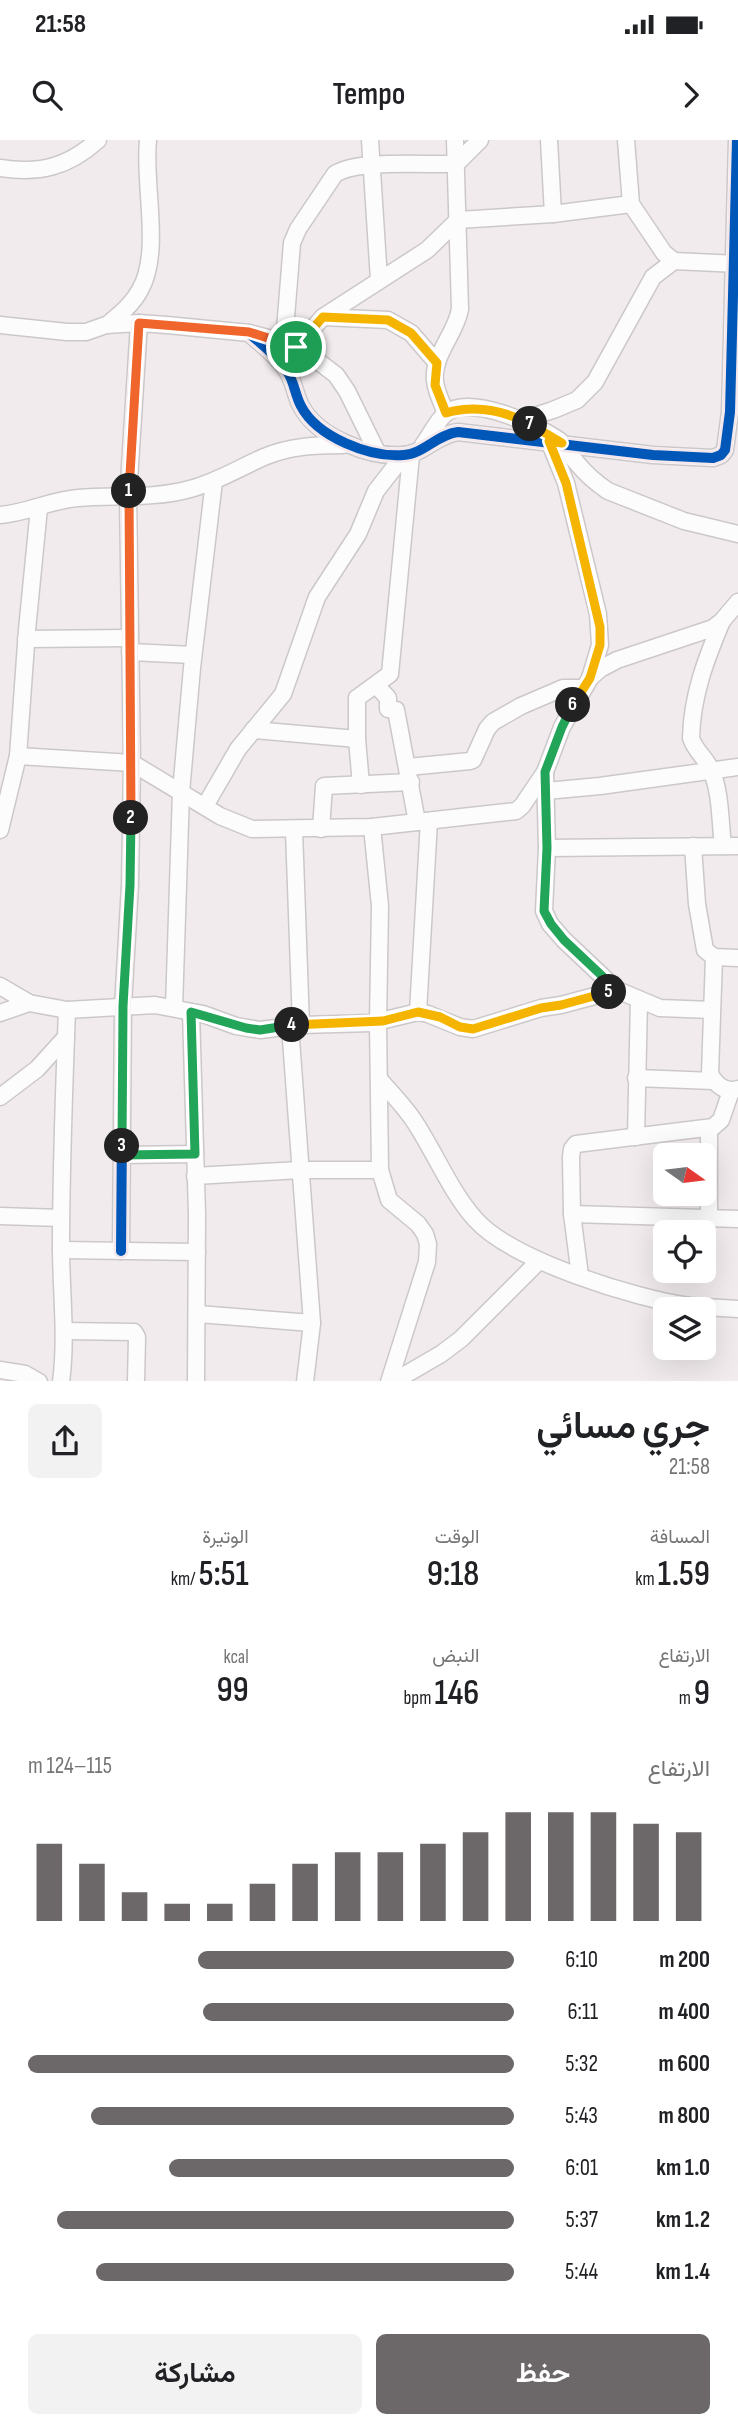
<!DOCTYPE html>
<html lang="ar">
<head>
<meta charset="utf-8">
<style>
  body { margin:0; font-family:"Sofia Sans Condensed",Vazirmatn,sans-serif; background:#f2f2f2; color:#202124; direction:rtl; height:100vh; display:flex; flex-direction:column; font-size:26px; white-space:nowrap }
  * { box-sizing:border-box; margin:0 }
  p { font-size:23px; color:#757577 }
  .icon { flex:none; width:38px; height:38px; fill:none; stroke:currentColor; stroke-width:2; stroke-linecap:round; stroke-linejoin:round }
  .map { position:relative; height:1241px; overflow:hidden; direction:ltr }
  .side { display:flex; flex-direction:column; background:#fff; flex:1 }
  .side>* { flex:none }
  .needle { width:46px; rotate:104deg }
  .controls { position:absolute; left:653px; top:1003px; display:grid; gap:14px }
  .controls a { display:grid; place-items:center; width:63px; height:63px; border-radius:10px; background:#fff; box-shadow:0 7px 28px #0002; font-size:35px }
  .pin { position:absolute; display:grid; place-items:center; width:60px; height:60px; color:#fff; margin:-30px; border:4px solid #fff; border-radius:50%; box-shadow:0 2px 7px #0007 }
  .km { position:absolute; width:35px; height:35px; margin:-18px; border-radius:50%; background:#222; color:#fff; font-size:19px; line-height:35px; text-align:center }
  .round { display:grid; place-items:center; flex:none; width:74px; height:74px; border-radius:10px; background:#f2f2f2 }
  .overview { display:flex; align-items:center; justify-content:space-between; height:119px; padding:0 28px }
  h1 { font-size:38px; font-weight:600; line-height:52px }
  .stats { display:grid; grid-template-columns:repeat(3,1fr); gap:10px; height:119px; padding:7px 28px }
  .stats div { display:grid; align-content:center }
  .stats b { font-size:35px; font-weight:600 }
  .stats small { font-size:19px; font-weight:400 }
  .stats p { font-size:19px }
  .chart { height:196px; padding:14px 28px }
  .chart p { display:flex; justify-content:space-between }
  .chart svg { width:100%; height:126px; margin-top:7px; stroke:#6c686a; stroke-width:6 }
  .button { display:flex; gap:14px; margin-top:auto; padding:14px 28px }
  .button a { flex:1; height:80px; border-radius:10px; background:#6c686a; color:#fff; font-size:28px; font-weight:600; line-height:80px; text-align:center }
  .button a+a { background:#f2f2f2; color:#202124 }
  ul { padding:0 28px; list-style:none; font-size:23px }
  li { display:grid; grid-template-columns:112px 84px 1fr; align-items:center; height:52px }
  li i { height:18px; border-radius:9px; background:#6c686a }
  .status { display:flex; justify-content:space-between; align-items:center; height:49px; padding:0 35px; background:#fff; direction:ltr }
  .status svg { height:19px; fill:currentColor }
  header { display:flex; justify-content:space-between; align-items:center; height:91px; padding:0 28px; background:#fff; font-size:32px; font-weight:600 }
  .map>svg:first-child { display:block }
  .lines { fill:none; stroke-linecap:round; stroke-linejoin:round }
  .minor-casing { stroke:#ccc8ca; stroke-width:19 }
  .minor { stroke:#fdfcfc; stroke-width:16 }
  .cycleway-casing { stroke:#f4e8ec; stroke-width:15 }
  .cycleway { stroke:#0057b8; stroke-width:10 }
  .split-1-casing { stroke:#fff; stroke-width:14 }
  .split-2-casing { stroke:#fff; stroke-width:14 }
  .split-3-casing { stroke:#fff; stroke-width:14 }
  .split-4-casing { stroke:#fff; stroke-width:14 }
  .split-5-casing { stroke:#fff; stroke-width:14 }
  .split-6-casing { stroke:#fff; stroke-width:14 }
  .split-7-casing { stroke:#fff; stroke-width:14 }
  .split-8-casing { stroke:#fff; stroke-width:14 }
  .split-1 { stroke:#f0652b; stroke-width:9 }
  .split-2 { stroke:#f0652b; stroke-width:9 }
  .split-3 { stroke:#22a559; stroke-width:9 }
  .split-4 { stroke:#22a559; stroke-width:9 }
  .split-5 { stroke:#f5b400; stroke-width:9 }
  .split-6 { stroke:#22a559; stroke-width:9 }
  .split-7 { stroke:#f5b400; stroke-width:9 }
  .split-8 { stroke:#f5b400; stroke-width:9 }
</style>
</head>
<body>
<div class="status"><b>21:58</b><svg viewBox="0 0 49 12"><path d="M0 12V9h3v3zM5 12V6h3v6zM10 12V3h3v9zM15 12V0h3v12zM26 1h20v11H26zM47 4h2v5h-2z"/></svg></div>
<header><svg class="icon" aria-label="forward" viewBox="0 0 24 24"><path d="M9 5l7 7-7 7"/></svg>Tempo<svg class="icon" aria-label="search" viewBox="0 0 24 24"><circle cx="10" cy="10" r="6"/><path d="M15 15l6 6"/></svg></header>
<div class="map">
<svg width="738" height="1242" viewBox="0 0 738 1242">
  <rect width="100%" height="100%" fill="#f1ebed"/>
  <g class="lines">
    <g class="minor-casing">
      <g id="minor">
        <path d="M370,0L379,140"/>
        <path d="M549,0L553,74"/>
        <path d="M626,0L631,64L664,113L674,121L738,124"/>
        <path d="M0,28C40,34 68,27 98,0"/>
        <path d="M323,177L388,180L411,193L437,223"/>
        <path d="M0,185L67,192H86L106,185L139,183L167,185L249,193L284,202L310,215L336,235L347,251L377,312"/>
        <path d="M107,185C119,175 132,165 140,150C162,112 143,43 148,0"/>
        <path d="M249,193C262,205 278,216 287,231C294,241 295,255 301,266C317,297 370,318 404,315C423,314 438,294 458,292L653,315L713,318L721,315L725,310L730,272L737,0"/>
        <path d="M284,202L292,103L298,89L335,34C358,19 426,25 456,24L480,0"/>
        <path d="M296,207L323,177L427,110L458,80L553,74L631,64"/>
        <path d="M446,273C442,263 436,252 435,241C432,215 456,194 460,169L455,0"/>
        <path d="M522,280L553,270L577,260L595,242L653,137L674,121"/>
        <path d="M549,301L566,343L598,474L600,505L590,538"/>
        <path d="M423,305C430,296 436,282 445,274C469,253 538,285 560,301C567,307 570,316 576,322C585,333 596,343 608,351L684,381L738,394"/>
        <path d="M0,375C27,373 51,360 78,358C116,355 154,359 190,349C217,342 239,328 264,317C290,306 316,305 343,305"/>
        <path d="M722,481C706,519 692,555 691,598C695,611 706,618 711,630C721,652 720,682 723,706"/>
        <path d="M26,499L130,498"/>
        <path d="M130,512L193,515"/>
        <path d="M376,545L388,558V569L396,570L417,682"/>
        <path d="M253,590L357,599"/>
        <path d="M18,616L132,623L220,676L252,689L372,687L516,671L522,666L545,632L562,587L590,538L600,529L617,520L713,488L722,481L738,462"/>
        <path d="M408,627L470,621L473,620L487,589L493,582L521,566L563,548H583"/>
        <path d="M545,632L547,708L544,771L550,784L564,800L617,850"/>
        <path d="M361,645L357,599V558L390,534L411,315"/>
        <path d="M546,651L600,646L738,627"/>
        <path d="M205,666L238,609L283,554L317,457L358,394L376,351L404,315"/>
        <path d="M372,687L380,766L378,882L380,1030L389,1060L418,1084L425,1094L428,1104L427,1122L389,1242"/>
        <path d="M321,689L324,646L411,642"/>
        <path d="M0,690L18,616L27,490L39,368"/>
        <path d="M294,690L301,885"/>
        <path d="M693,706L697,764L705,810L714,817L738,818"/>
        <path d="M547,708L738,706"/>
        <path d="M714,817L710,934C716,945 725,953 738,949"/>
        <path d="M0,846L29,863L67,870L155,865L203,874L236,886L260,890L301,885L372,883L418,872L428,874L460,887L473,889L541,868L561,865L617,850L660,868L712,870"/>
        <path d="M174,868L181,652L192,528L214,341"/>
        <path d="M191,872L197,1074L196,1242"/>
        <path d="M418,872L429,681"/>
        <path d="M0,873L29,863"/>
        <path d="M290,886L312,1183L305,1242"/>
        <path d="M636,938L714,941"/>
        <path d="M379,939C392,954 406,968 416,984C436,1015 451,1052 475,1079C511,1120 636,1159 690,1166C706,1167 722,1168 738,1169"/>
        <path d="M0,957L37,929L66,897"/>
        <path d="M709,988V1078"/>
        <path d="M636,997L639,860"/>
        <path d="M122,1015L195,1014"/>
        <path d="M195,1036L300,1030H380"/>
        <path d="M572,1074L738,1079"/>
        <path d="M0,1076L61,1078"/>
        <path d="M61,1110L197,1112"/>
        <path d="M121,1111L123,866L130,745L132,623L128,357L139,183"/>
        <path d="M580,1136L572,1074L571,1017L572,1009L576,1004L713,987L721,980L731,951"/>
        <path d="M198,1174L312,1183"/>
        <path d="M64,1191L134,1192L137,1197L136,1242"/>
        <path d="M0,1230L25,1234L39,1242"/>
        <path d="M61,1242C67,1197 61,1152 61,1107C61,1028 64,949 67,870"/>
        <path d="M393,1242L441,1214L461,1199L539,1121"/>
      </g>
    </g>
    <use href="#minor" class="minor"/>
    <g class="cycleway-casing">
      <g id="cycleway">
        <path d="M249,193C262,205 278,216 287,231C294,241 295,255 301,266C317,297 370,318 404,315C423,314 438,294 458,292L653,315L713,318L721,315L725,310L730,272L737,0"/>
        <path d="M121,1111L123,866L130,745L132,623L128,357L139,183"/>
      </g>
    </g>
    <use href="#cycleway" class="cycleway"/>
  </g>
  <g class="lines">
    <g class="split-1-casing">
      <path id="split-1" d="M129,351L139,183L249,192L296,207"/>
    </g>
    <g class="split-2-casing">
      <path id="split-2" d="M129,351L131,678"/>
    </g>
    <g class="split-3-casing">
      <path id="split-3" d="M122,1006L123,866L130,745L131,678"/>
    </g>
    <g class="split-4-casing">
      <path id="split-4" d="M122,1006V1015L195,1014L191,872L246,888L260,890L292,885"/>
    </g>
    <g class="split-5-casing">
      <path id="split-5" d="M292,885L383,881L418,872L440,877L460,887L473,889L541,868L561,865L609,852"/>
    </g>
    <g class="split-6-casing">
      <path id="split-6" d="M573,565L562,587L545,632L547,708L544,771L551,784L564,800L617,850L609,852"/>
    </g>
    <g class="split-7-casing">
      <path id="split-7" d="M530,284L562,303L549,301L566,343L600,487V505L590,538L573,565"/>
    </g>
    <g class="split-8-casing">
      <path id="split-8" d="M296,207L323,177L388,180L411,193L437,223L435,245L446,273C474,265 503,270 530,284"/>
    </g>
    <use href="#split-1" class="split-1"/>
    <use href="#split-2" class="split-2"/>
    <use href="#split-3" class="split-3"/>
    <use href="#split-4" class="split-4"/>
    <use href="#split-5" class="split-5"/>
    <use href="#split-6" class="split-6"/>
    <use href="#split-7" class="split-7"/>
    <use href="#split-8" class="split-8"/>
  </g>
</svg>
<div class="controls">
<a><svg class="needle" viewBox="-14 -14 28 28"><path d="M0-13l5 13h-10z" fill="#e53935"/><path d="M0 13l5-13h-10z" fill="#757577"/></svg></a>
<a><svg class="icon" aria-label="locate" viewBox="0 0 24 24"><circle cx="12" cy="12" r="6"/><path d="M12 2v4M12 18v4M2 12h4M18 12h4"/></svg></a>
<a><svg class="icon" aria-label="layers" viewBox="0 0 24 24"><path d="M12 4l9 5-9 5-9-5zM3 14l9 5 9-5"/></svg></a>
</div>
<div class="pin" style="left:296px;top:207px;background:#1e9e55"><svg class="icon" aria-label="arrive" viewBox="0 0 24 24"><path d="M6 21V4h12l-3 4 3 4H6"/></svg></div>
<b class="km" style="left:129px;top:351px">1</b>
<b class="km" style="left:131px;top:678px">2</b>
<b class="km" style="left:122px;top:1006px">3</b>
<b class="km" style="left:292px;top:885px">4</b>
<b class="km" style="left:609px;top:852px">5</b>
<b class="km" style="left:573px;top:565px">6</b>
<b class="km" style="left:530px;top:284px">7</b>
</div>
<section class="side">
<div class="overview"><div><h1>جري مسائي</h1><p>21:58</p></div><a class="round"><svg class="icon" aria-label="share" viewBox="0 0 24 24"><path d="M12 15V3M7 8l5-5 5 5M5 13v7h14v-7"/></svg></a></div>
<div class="stats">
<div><p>المسافة</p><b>1.59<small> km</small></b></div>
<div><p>الوقت</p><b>9:18</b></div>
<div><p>الوتيرة</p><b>5:51<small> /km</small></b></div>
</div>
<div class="stats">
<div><p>الارتفاع</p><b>9<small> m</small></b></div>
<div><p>النبض</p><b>146<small> bpm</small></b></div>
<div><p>kcal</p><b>99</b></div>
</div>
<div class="chart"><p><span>الارتفاع</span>115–124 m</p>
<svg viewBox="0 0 160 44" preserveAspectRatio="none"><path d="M5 44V17M15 44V24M25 44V34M35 44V38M45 44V38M55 44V31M65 44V24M75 44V20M85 44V20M95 44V17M105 44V13M115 44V6M125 44V6M135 44V6M145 44V10M155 44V13"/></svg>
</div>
<ul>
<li><b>200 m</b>6:10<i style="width:65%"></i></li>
<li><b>400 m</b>6:11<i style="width:64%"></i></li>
<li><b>600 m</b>5:32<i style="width:100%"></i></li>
<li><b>800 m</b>5:43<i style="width:87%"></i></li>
<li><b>1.0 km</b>6:01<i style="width:71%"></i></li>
<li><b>1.2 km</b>5:37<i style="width:94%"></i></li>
<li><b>1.4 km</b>5:44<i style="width:86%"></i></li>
</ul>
<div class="button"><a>حفظ</a><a>مشاركة</a></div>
</section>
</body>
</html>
